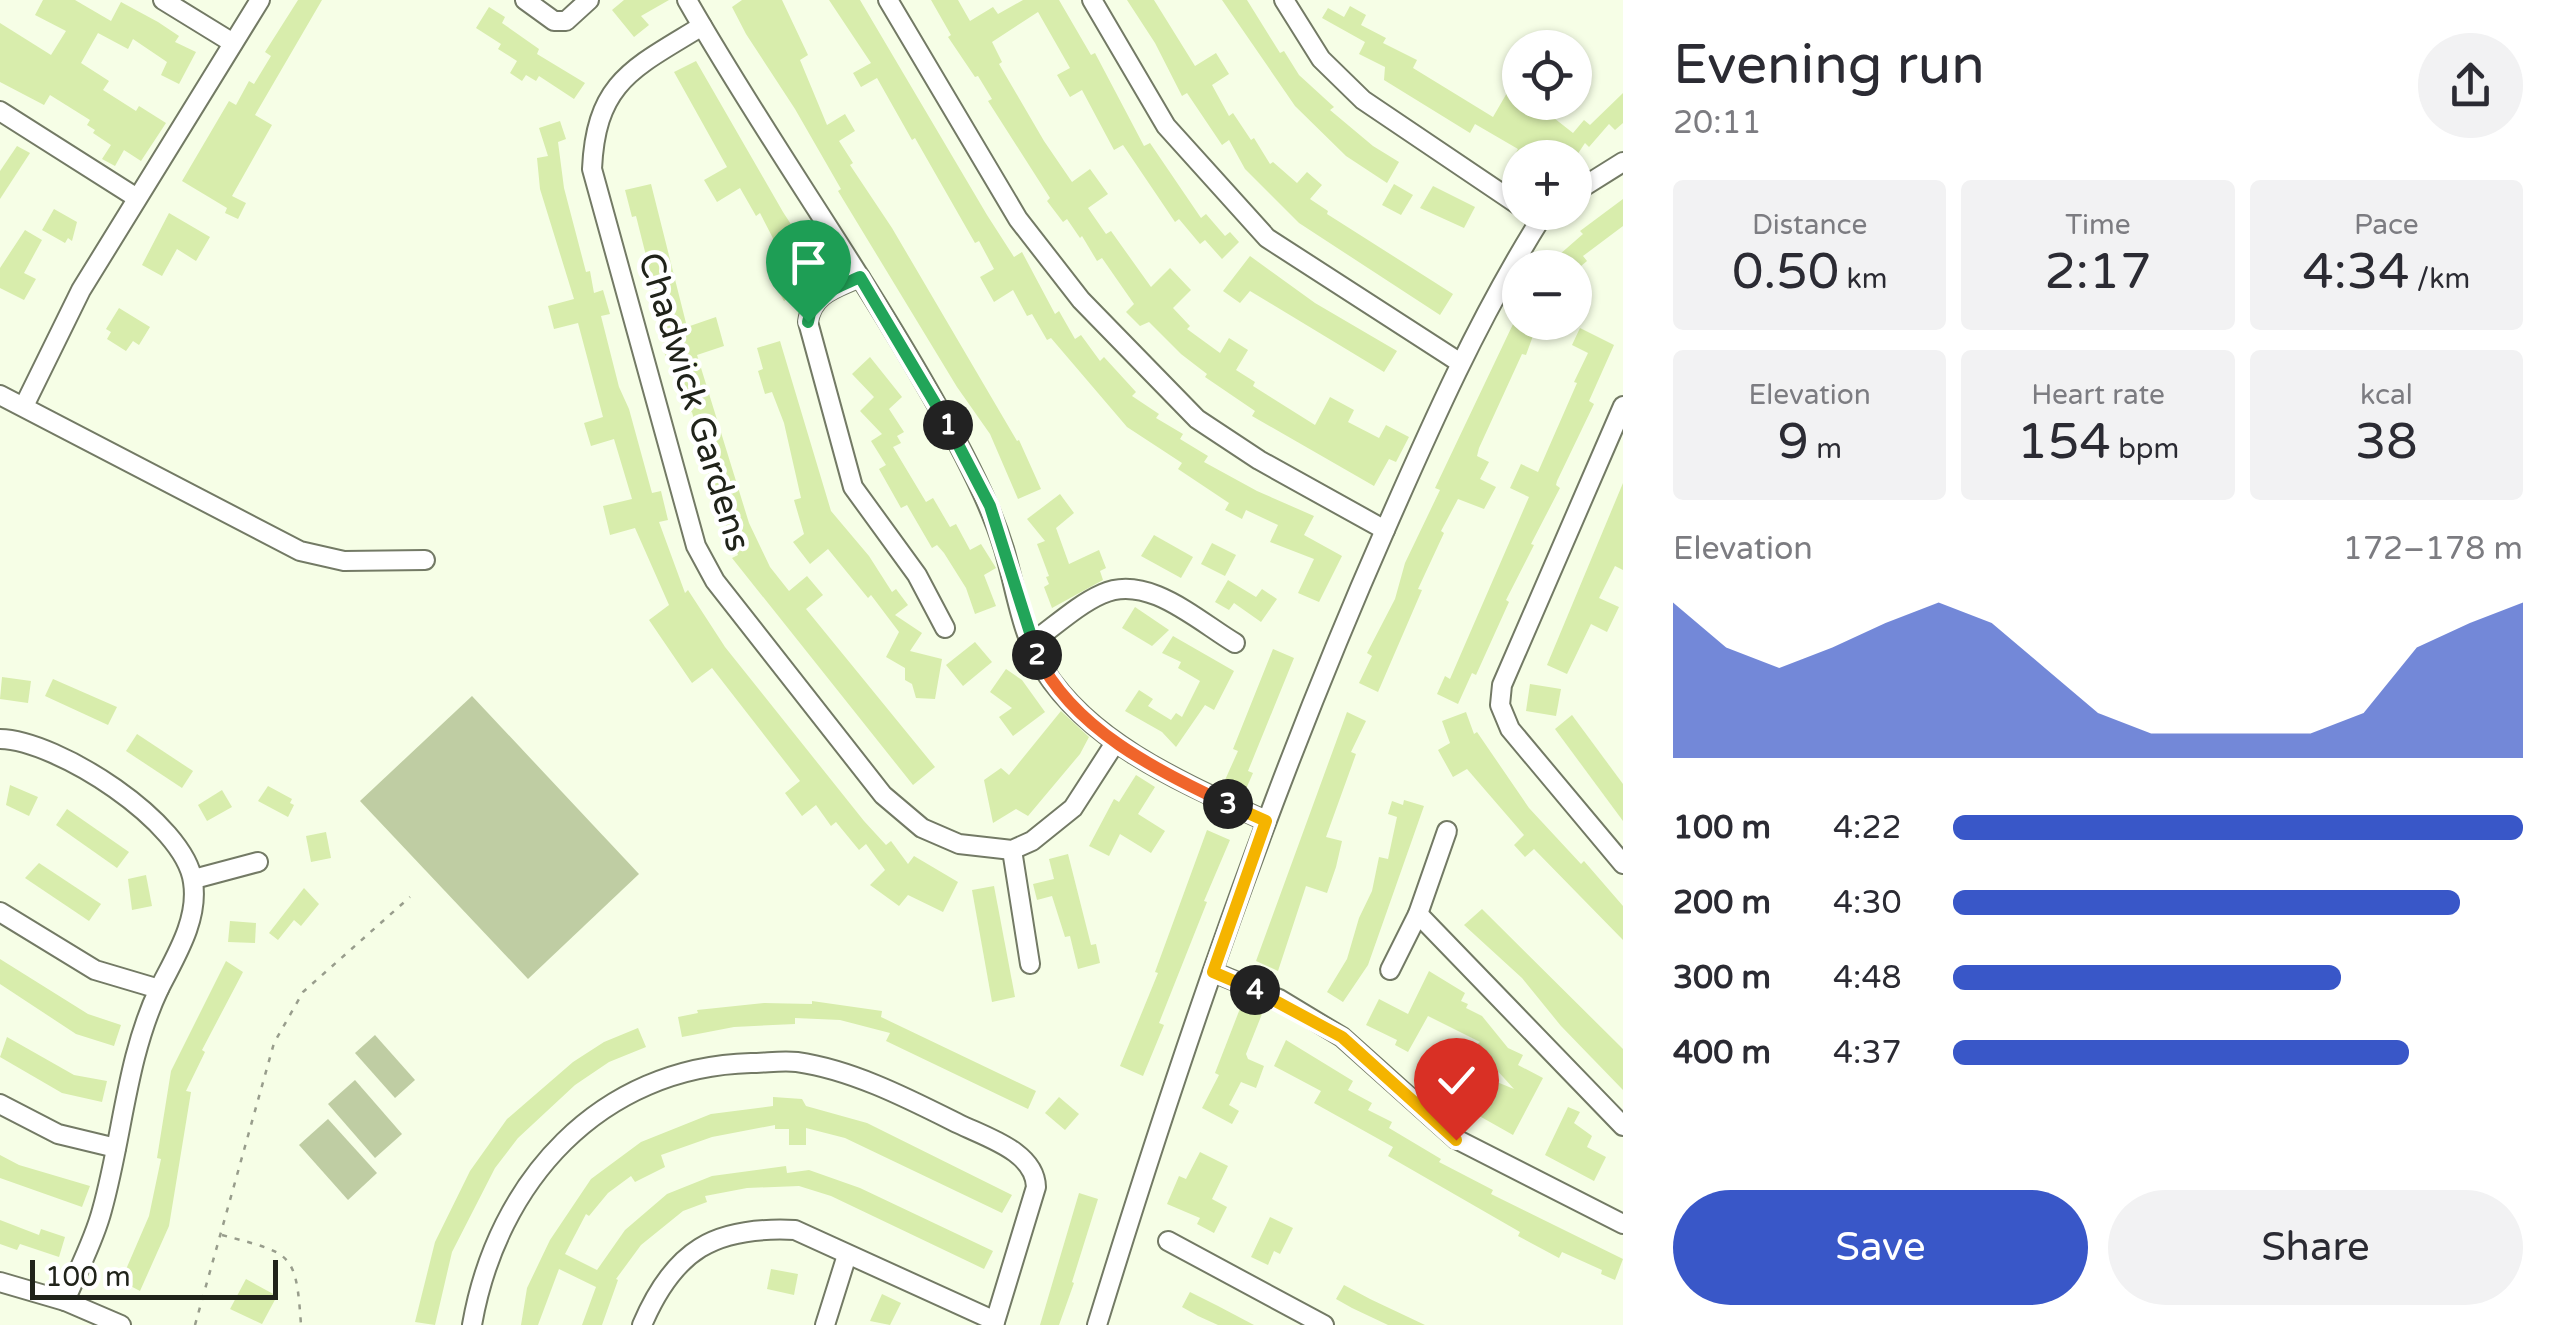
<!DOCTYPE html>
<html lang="en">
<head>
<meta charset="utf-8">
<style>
  body { margin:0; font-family:"Varela Round",sans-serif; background:#f2f2f3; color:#2b2b33; height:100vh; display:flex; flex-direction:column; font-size:38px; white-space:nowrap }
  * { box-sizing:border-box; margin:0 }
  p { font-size:32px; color:#7c7c81 }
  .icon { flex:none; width:55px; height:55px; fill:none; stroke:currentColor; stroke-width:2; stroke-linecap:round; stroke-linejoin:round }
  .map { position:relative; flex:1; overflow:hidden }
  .details { display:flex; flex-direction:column; background:#fff; width:950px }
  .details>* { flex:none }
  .tools { position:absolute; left:1502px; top:30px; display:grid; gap:20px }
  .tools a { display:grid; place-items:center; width:90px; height:90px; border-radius:50%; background:#fff; box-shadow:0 2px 8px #0004; font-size:50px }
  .scale { position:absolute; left:30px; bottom:25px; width:248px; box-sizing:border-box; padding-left:10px; border:5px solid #20231a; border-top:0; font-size:28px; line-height:35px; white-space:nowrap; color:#20231a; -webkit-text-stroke:8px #fff; paint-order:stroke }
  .pin { position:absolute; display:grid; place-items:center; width:85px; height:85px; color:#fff; margin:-102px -42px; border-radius:50% 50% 50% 0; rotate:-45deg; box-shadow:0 0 10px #0007 }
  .pin .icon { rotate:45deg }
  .km { position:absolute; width:50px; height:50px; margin:-25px; border-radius:50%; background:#222; color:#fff; font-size:28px; line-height:50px; text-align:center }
  .round { display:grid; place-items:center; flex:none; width:105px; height:105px; border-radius:52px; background:#f2f2f3 }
  .head { display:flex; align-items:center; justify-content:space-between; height:170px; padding:0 50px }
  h1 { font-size:55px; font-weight:600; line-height:75px }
  .metrics { display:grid; grid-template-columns:repeat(3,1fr); gap:15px; height:170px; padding:10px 50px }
  .metrics div { display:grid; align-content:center; border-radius:10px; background:#f2f2f3; text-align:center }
  .metrics b { font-size:50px; font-weight:600 }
  .metrics small { font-size:28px; font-weight:400 }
  .metrics p { font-size:28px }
  .chart { height:280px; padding:20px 50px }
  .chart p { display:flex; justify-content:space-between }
  .chart svg { width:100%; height:180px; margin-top:10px; fill:#3957c8; opacity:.7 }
  .button { display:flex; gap:20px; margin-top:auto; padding:20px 50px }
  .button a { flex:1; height:115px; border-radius:60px; background:#3957c8; color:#fff; font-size:40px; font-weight:600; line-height:115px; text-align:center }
  .button a+a { background:#f2f2f3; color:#2b2b33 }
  ul { padding:0 50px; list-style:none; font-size:32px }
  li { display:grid; grid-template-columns:160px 120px 1fr; align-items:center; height:75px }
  li i { height:25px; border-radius:12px; background:#3957c8 }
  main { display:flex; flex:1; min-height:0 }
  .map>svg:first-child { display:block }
  .green { fill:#bfcda3 }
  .building { fill:#d8edac }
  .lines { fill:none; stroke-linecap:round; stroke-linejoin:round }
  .street-casing { stroke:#737a65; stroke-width:22 }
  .path { stroke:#989d8c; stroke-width:2.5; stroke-dasharray:5 8; stroke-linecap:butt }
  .street { stroke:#fff; stroke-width:18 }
  .split-1-casing { stroke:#fff; stroke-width:20 }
  .split-2-casing { stroke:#fff; stroke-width:20 }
  .split-3-casing { stroke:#fff; stroke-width:20 }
  .split-4-casing { stroke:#fff; stroke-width:20 }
  .split-5-casing { stroke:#fff; stroke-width:20 }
  .split-1 { stroke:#22a559; stroke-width:12 }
  .split-2 { stroke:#22a559; stroke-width:12 }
  .split-3 { stroke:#f0652b; stroke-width:12 }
  .split-4 { stroke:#f5b400; stroke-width:12 }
  .split-5 { stroke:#f5b400; stroke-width:12 }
  .labels { text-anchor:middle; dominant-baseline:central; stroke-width:9; stroke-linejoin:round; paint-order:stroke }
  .street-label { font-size:35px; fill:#20231a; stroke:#fff }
</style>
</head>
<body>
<main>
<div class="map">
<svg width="1623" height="1325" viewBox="0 0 1623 1325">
  <rect width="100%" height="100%" fill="#f6fee6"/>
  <g class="green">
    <path d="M472,696L639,874L528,979L360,801Z"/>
    <path d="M375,1035L415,1080L395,1098L355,1053Z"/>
    <path d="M355,1080L402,1134L375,1158L328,1104Z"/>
    <path d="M328,1119L377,1173L348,1200L299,1145Z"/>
  </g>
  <g class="building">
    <path d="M43,0H75L111,21L121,2L158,22L179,36L175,42L196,52L179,84L161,75L167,62L133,39L128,49L98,33L81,63L109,81L103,90L136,111L139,106L166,123L141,161L124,150L115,166L102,159L111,145L93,133L95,130L87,125L90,120L50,95L44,105L0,82V23L51,55L66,31L35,15Z"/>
    <path d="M298,0H322L255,115L272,125L232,196L246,203L238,219L225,213L227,208L182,181L229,101L236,105L249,81L254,84L271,56L265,52Z"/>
    <path d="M624,0H669L641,16L649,25L634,37L612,10Z"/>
    <path d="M742,0H782L808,55L800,60L827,125L845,114L855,131L839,141L853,163L850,165L892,228L1017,441L1019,440L1041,489L1018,499L990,434L957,387L838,191L841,189L795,109L746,34L732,7Z"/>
    <path d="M829,0H860L987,215L1014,257L1022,252L1055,314L1059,311L1075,339L1081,335L1100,361L1104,357L1136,392L1132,396L1159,414L1156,418L1183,434L1180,439L1208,456L1204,462L1257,491L1314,516L1304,535L1342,556L1319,602L1298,593L1314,559L1270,542L1278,525L1246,510L1242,519L1225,510L1229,503L1178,469L1182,463L1127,427L1051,338L1047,340L1032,314L1027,316L1013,290L994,302L980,277L994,269L979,241L975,243L915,138L912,140L877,78L861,87L853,73L871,63Z"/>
    <path d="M931,0H958L970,21L993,7L998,14L1023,0H1059L1091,55L1095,53L1144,146L1150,143L1201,218L1206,214L1225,236L1230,232L1239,242L1222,259L1205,240L1200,244L1179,219L1175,222L1123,145L1114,150L1082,90L1070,97L1057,75L1070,68L1038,12L992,42L1002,62L999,64L1044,141L1072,182L1090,169L1108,194L1088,208L1106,234L1111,231L1151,287L1170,268L1191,290L1173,308L1190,326L1187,329L1220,353L1229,338L1248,350L1236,370L1255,382L1253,386L1315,425L1330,397L1354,410L1348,422L1379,438L1386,425L1409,437L1396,462L1389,459L1374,486L1252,416L1255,411L1205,377L1207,374L1181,354L1149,322L1140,326L1126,312L1134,304L1102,258L1097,261L1082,236L1080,238L1067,219L1063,222L1047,201L1050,198L988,101L992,99L978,76L975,77L948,37L951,35Z"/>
    <path d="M1127,0H1154L1195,66L1216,53L1229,74L1212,85L1229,116L1233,113L1251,140L1254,138L1270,164L1273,162L1297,183L1307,172L1322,185L1310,199L1328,211L1327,214L1453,294L1440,315L1299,223L1245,169L1229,140L1222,145L1187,93L1182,96L1155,43Z"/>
    <path d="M1222,0H1247L1280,53L1284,51L1299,75L1334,107L1330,110L1373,146L1399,162L1387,183L1346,156L1295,106Z"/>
    <path d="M1350,6L1366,15L1361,25L1386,38L1383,43L1417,60L1413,68L1493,117L1511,86L1520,91V103L1542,115L1545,111L1573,133L1584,120L1590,125L1623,93V123L1615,130L1609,124L1589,147L1585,143L1575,158H1513L1518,149L1475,124L1470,133L1384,80L1385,67L1359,54L1365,42L1322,18L1328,8L1344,17Z"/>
    <path d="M489,7L505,17L502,23L539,49L537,54L585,83L574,99L539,76L536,81L526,75L522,81L510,73L517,61L498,49L501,44L476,28Z"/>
    <path d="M696,61L783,212L809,252L814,249L828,272L784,301L770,277L781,270L771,252L778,248L760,213L756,216L740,188L717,202L704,180L727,167L674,72Z"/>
    <path d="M560,121L566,139L558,142L564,188L586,272L590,271L594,293L603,290L610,314L601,316L619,387L629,409L652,493L661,491L668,520L659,522L685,593L688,590L725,647L864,821L886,845L891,841L908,864L914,856L958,882L943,912L908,895L899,906L870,885L885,870L866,844L859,850L836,822L831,826L816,805L802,816L785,793L800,781L712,668L692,683L649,620L669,605L635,528L610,535L603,506L632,499L614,439L591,446L584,423L603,417L578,323L554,329L548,306L574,299L540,189L537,158L548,156L539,128Z"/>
    <path d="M17,146L30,153L0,199V171Z"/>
    <path d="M651,184L687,327L716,317L724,346L697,355L749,523L770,567L789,591L807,576L823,595L806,609L935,767L913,785L732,558L738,555L715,498L692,412L687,413L675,361L669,363L662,348L666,335L636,216L632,217L625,190Z"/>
    <path d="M1394,184L1413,195L1401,215L1382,205Z"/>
    <path d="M1433,186L1475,207L1464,228L1420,208Z"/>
    <path d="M1623,199V226L1583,256L1587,261L1575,271V268H1569L1559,255L1583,234L1580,231Z"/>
    <path d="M54,209L77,222L72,241L68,238L65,243L42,230Z"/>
    <path d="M169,213L210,237L196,261L177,249L162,276L142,265Z"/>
    <path d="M25,230L42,240L24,273L36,279L24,300L0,288V268Z"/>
    <path d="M1250,256L1315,303L1397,351L1384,372L1250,291L1240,303L1223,291Z"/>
    <path d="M119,308L150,327L139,345L133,341L126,351L107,339L111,332L106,329Z"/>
    <path d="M1514,322H1538L1526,355L1522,354L1479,448L1477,456L1489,462L1480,479L1496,487L1484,509L1458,499L1441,531L1444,533L1418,589L1422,590L1378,692L1359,683L1372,656L1367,653L1395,599L1405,563L1440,490L1435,488Z"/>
    <path d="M1580,328L1614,345L1589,401L1594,404L1557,481L1556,485L1560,488L1531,544L1534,545L1506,600L1509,602L1476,675L1472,673L1458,704L1437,694L1445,676L1450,679L1529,497L1510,488L1521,464L1538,472L1577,383L1574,382L1588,353L1572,345Z"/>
    <path d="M780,341L831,511L869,556L892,592L896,589L908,605L895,615L922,633L910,651L942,659L935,699L916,698L912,684L905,680V668L886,657L899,632L871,595L868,598L828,549L810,564L793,542L804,534L794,500L801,498L784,423L772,392L765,394L758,371L763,369L757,348Z"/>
    <path d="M870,357L902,397L889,409L904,432L897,436L901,443L893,447L926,502L933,498L950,527L956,524L970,550L981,544L996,568L984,575L996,606L975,614L966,588L944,553L937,545L932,548L907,505L901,508L879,469L886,465L871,441L882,434L860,411L874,397L852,374Z"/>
    <path d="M1623,483V570L1615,566L1599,598L1619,607L1607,632L1591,624L1567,674L1547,665Z"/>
    <path d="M1060,494L1074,513L1056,528L1069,564L1099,550L1106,568L1100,571L1103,580L1052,608L1044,587L1049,584L1046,577L1049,576L1037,544L1045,541L1027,519Z"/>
    <path d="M1154,535L1193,557L1181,578L1141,556Z"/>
    <path d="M1212,543L1236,555L1225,576L1201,564Z"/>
    <path d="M1228,580L1256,597L1262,589L1277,599L1261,622L1234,603L1229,610L1215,602Z"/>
    <path d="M1135,607L1169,630L1152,646L1122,628Z"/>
    <path d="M1173,636L1234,671L1214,710L1205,705L1176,747L1162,732L1125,711L1139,690L1153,699L1148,706L1171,720L1176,713L1182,717L1200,681L1178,668L1181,662L1162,653Z"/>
    <path d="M975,642L992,662L963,686L946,665Z"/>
    <path d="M1273,649L1294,658L1248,771L1253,773L1246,789L1225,780L1238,751L1233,749Z"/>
    <path d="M1006,669L1022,680L1045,712L1013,736L999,717L1012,708L990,692Z"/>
    <path d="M2,677L31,681L28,703L0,699Z"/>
    <path d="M53,679L117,707L108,725L45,696Z"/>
    <path d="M1530,684L1561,689L1556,716L1526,711Z"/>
    <path d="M1061,711L1089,737L1080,754L1028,816L1016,809L993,823L984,780L1001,768L1009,775Z"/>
    <path d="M1347,712L1366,721L1351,752L1356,754L1326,837L1342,841L1336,867L1327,893L1306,886L1278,971L1256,961Z"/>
    <path d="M1466,712L1474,734L1477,732L1529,808L1581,864L1584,861L1623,906V940L1534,849L1525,857L1514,845L1524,835L1467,769L1453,777L1438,750L1450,743L1442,721Z"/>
    <path d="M1572,715L1623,784V821L1555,729Z"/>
    <path d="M137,734L193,771L182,788L126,751Z"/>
    <path d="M1136,775L1155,787L1138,814L1165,831L1151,853L1120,834L1109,856L1089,846L1114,799L1119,802Z"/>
    <path d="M10,785L38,797L29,816L6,805Z"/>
    <path d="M268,786L292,799L290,803L294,805L288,817L258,801Z"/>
    <path d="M222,790L232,807L207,821L198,805Z"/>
    <path d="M1404,800L1424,806L1368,965L1343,1002L1327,992L1347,959L1359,918L1372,891L1379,857L1388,859L1397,817L1388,814L1392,801L1403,805Z"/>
    <path d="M67,809L129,852L117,868L56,825Z"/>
    <path d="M1207,830L1230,840L1204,901L1207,902L1159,1023L1164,1025L1143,1076L1120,1066L1158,973L1155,972Z"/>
    <path d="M326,832L331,858L311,862L306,836Z"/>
    <path d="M1068,854L1091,945L1096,944L1100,963L1078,969L1070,936L1065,937L1052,896L1037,900L1033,884L1054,879L1049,859Z"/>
    <path d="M39,863L101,904L89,921L25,878Z"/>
    <path d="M146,875L152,906L132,910L128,879Z"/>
    <path d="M994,886L1015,997L992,1002L972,890Z"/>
    <path d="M304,888L319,904L301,926L294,920L278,940L269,933Z"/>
    <path d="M1482,909L1623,1049V1090L1561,1026L1522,978L1464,925Z"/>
    <path d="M230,921L256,923L255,943L228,942Z"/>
    <path d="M0,959L88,1014L121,1025L114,1046L76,1034L0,984Z"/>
    <path d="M226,961L243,972L202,1050L205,1052L186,1091L191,1092L169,1226L140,1291L121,1281L149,1216L161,1159L157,1158L171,1071Z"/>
    <path d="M1429,971L1465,993L1461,1001L1468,1004L1466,1008L1482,1016L1508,1048L1523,1055L1518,1065L1543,1078L1513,1135L1474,1113L1492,1080L1514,1089L1475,1046L1480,1042L1428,1016L1408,1052L1395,1045L1397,1040L1366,1025L1379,999L1408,1014Z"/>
    <path d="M812,1001L882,1011L881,1017L1036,1091L1028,1109L886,1041L890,1033L840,1020L795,1018V1024L734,1027L682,1037L678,1017L698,1013L697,1010L764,1003L812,1004Z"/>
    <path d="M1241,1006L1262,1014L1246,1054L1248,1059L1264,1066L1256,1088L1241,1082L1229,1105L1239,1111L1232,1124L1202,1108L1219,1075L1215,1073Z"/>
    <path d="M638,1028L646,1047L609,1062L575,1085L518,1138L495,1168L452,1252L435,1325L415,1322L435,1242L470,1171L507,1119L573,1062L604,1042Z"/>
    <path d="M7,1037L74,1075L107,1081L102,1102L62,1093L0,1057Z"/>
    <path d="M1286,1040L1353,1081L1348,1090L1372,1103L1368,1110L1392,1122L1389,1128L1441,1159L1439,1162L1493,1190L1491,1194L1623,1259L1615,1280L1601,1274L1602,1270L1562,1252L1559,1258L1518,1236L1520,1232L1388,1156L1393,1147L1314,1103L1321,1091L1274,1066Z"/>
    <path d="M773,1097L802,1099L806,1106L867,1123L1012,1195L1002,1213L845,1138L806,1128V1145H789V1129H775V1125L712,1137L661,1155L665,1167L635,1182L631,1176L608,1193L589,1216L586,1214L565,1254L597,1270L625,1230L667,1194L712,1176L786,1166L787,1173L809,1170L860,1188L993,1251L984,1269L831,1196L799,1186L747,1188L705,1196L707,1202L683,1211L641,1245L616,1279L618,1280L602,1325H582L596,1287L559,1269L538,1325H521L527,1288L550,1240L591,1179L641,1142L711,1114L773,1106Z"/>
    <path d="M1059,1097L1079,1114L1065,1130L1045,1113Z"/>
    <path d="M1568,1107L1580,1112L1574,1123L1592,1136L1587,1147L1606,1157L1594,1181L1545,1155Z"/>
    <path d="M1200,1152L1228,1166L1212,1199L1227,1207L1214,1233L1197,1224L1200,1218L1167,1204L1179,1176L1186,1179Z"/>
    <path d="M0,1155L19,1165L90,1186L82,1207L0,1178Z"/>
    <path d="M1079,1193L1098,1199L1072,1282L1074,1283L1059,1325H1040Z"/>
    <path d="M1270,1217L1293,1228L1280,1254L1274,1251L1268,1265L1251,1257Z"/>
    <path d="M0,1220L39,1235L41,1229L65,1237L59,1257L20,1244L17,1250L0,1244Z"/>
    <path d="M771,1269L798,1274L794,1295L767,1289Z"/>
    <path d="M246,1279L277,1296L262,1324L230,1309Z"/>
    <path d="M1344,1285L1370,1299L1425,1325H1388L1352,1308L1336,1299Z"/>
    <path d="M1190,1292L1218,1306L1254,1325H1218L1198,1316L1182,1307Z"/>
    <path d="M882,1294L901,1303L890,1325L870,1321Z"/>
  </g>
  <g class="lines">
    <g class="street-casing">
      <g id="street">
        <path d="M163,0L233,43"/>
        <path d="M525,0L554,21H566L589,0"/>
        <path d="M687,0C772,149 874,287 955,438C974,474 992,510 1004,549C1016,589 1021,634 1044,670C1093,746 1188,785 1266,821"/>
        <path d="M888,0L1018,219L1081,300L1197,419L1259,460L1385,530"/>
        <path d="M1092,0L1166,126L1267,238L1459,362"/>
        <path d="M1284,0L1321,59L1363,100L1520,206"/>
        <path d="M702,26C634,68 596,81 592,169L696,546L715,581L883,795L922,828L959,844L1012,850L1032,841L1073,808L1115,743"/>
        <path d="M0,111L137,198"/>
        <path d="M1575,192L1623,162"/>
        <path d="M860,277C836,288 812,293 808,322L853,487L917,575L945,628"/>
        <path d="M0,395L300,551L344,561L425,560"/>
        <path d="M24,406L81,290L260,0"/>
        <path d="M1623,406L1502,685L1500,705L1510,729L1623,864"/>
        <path d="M1031,643C1054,627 1077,605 1102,594C1147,573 1198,621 1235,643"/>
        <path d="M0,739C57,740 185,822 193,882C199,920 175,957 159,989C126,1059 123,1135 102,1210C94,1241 77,1272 65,1301"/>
        <path d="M1012,850L1030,964"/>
        <path d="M194,879L258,862"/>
        <path d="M0,912L95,970L159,989"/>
        <path d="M1418,914L1623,1126"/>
        <path d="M1390,970L1418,914L1447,831"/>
        <path d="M1213,972L1279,999L1342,1037L1456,1139L1623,1224"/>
        <path d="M0,1104L58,1134L116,1148"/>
        <path d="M1168,1241L1324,1325"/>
        <path d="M0,1282L65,1301L121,1325"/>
        <path d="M472,1325C497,1181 600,1067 751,1063C766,1063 782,1060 797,1062C853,1070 909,1099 959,1124C988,1138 1035,1152 1036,1187L994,1325"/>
        <path d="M642,1325C674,1250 714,1226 795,1230L995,1321"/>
        <path d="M825,1325L847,1255"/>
        <path d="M1097,1325C1180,1055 1271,789 1385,530C1432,423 1478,319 1540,220L1549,212"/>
      </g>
    </g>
    <g class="path">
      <path d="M222,1235C292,1254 296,1251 301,1325"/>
      <path d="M195,1325L274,1043L303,992L410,897"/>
    </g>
    <use href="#street" class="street"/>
  </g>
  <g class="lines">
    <g class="split-1-casing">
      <path id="split-1" d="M808,322C812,294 836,288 860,277L948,425"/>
    </g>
    <g class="split-2-casing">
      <path id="split-2" d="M948,425L990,506L1037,655"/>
    </g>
    <g class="split-3-casing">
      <path id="split-3" d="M1037,655C1072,728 1157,771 1228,804"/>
    </g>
    <g class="split-4-casing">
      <path id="split-4" d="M1228,804L1266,821L1213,972L1255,990"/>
    </g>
    <g class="split-5-casing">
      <path id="split-5" d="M1255,990L1342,1037L1456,1140"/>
    </g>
    <use href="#split-1" class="split-1"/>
    <use href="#split-2" class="split-2"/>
    <use href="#split-3" class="split-3"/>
    <use href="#split-4" class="split-4"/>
    <use href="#split-5" class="split-5"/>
  </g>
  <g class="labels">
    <g class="street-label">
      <text transform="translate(694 402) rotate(73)">Chadwick Gardens</text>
    </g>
  </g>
</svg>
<div class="tools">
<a><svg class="icon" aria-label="locate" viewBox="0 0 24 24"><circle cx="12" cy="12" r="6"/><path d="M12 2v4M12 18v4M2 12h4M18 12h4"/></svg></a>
<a>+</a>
<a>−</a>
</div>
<div class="scale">100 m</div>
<div class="pin" style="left:808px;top:322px;background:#1e9e55"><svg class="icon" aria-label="arrive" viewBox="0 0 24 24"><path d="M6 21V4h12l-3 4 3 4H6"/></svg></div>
<div class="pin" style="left:1456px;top:1140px;background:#d93025"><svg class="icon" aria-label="check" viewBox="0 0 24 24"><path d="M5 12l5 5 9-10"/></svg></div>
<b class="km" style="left:948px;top:425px">1</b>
<b class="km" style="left:1037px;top:655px">2</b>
<b class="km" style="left:1228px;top:804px">3</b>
<b class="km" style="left:1255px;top:990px">4</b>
</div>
<section class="details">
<div class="head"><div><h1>Evening run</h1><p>20:11</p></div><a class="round"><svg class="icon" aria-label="share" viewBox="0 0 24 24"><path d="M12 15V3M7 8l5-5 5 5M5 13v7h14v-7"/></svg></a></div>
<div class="metrics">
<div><p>Distance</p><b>0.50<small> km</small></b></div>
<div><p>Time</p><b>2:17</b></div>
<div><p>Pace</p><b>4:34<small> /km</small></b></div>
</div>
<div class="metrics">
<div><p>Elevation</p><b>9<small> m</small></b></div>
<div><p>Heart rate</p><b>154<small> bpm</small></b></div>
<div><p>kcal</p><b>38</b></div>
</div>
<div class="chart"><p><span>Elevation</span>172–178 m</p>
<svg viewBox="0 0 160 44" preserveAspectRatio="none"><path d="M0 44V6L10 17L20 22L30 17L40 11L50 6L60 11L70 22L80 33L90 38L100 38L110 38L120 38L130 33L140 17L150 11L160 6V44z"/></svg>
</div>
<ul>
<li><b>100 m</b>4:22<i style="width:100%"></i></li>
<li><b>200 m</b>4:30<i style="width:89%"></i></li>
<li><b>300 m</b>4:48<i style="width:68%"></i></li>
<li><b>400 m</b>4:37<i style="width:80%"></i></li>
</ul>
<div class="button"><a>Save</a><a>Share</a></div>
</section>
</main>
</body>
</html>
